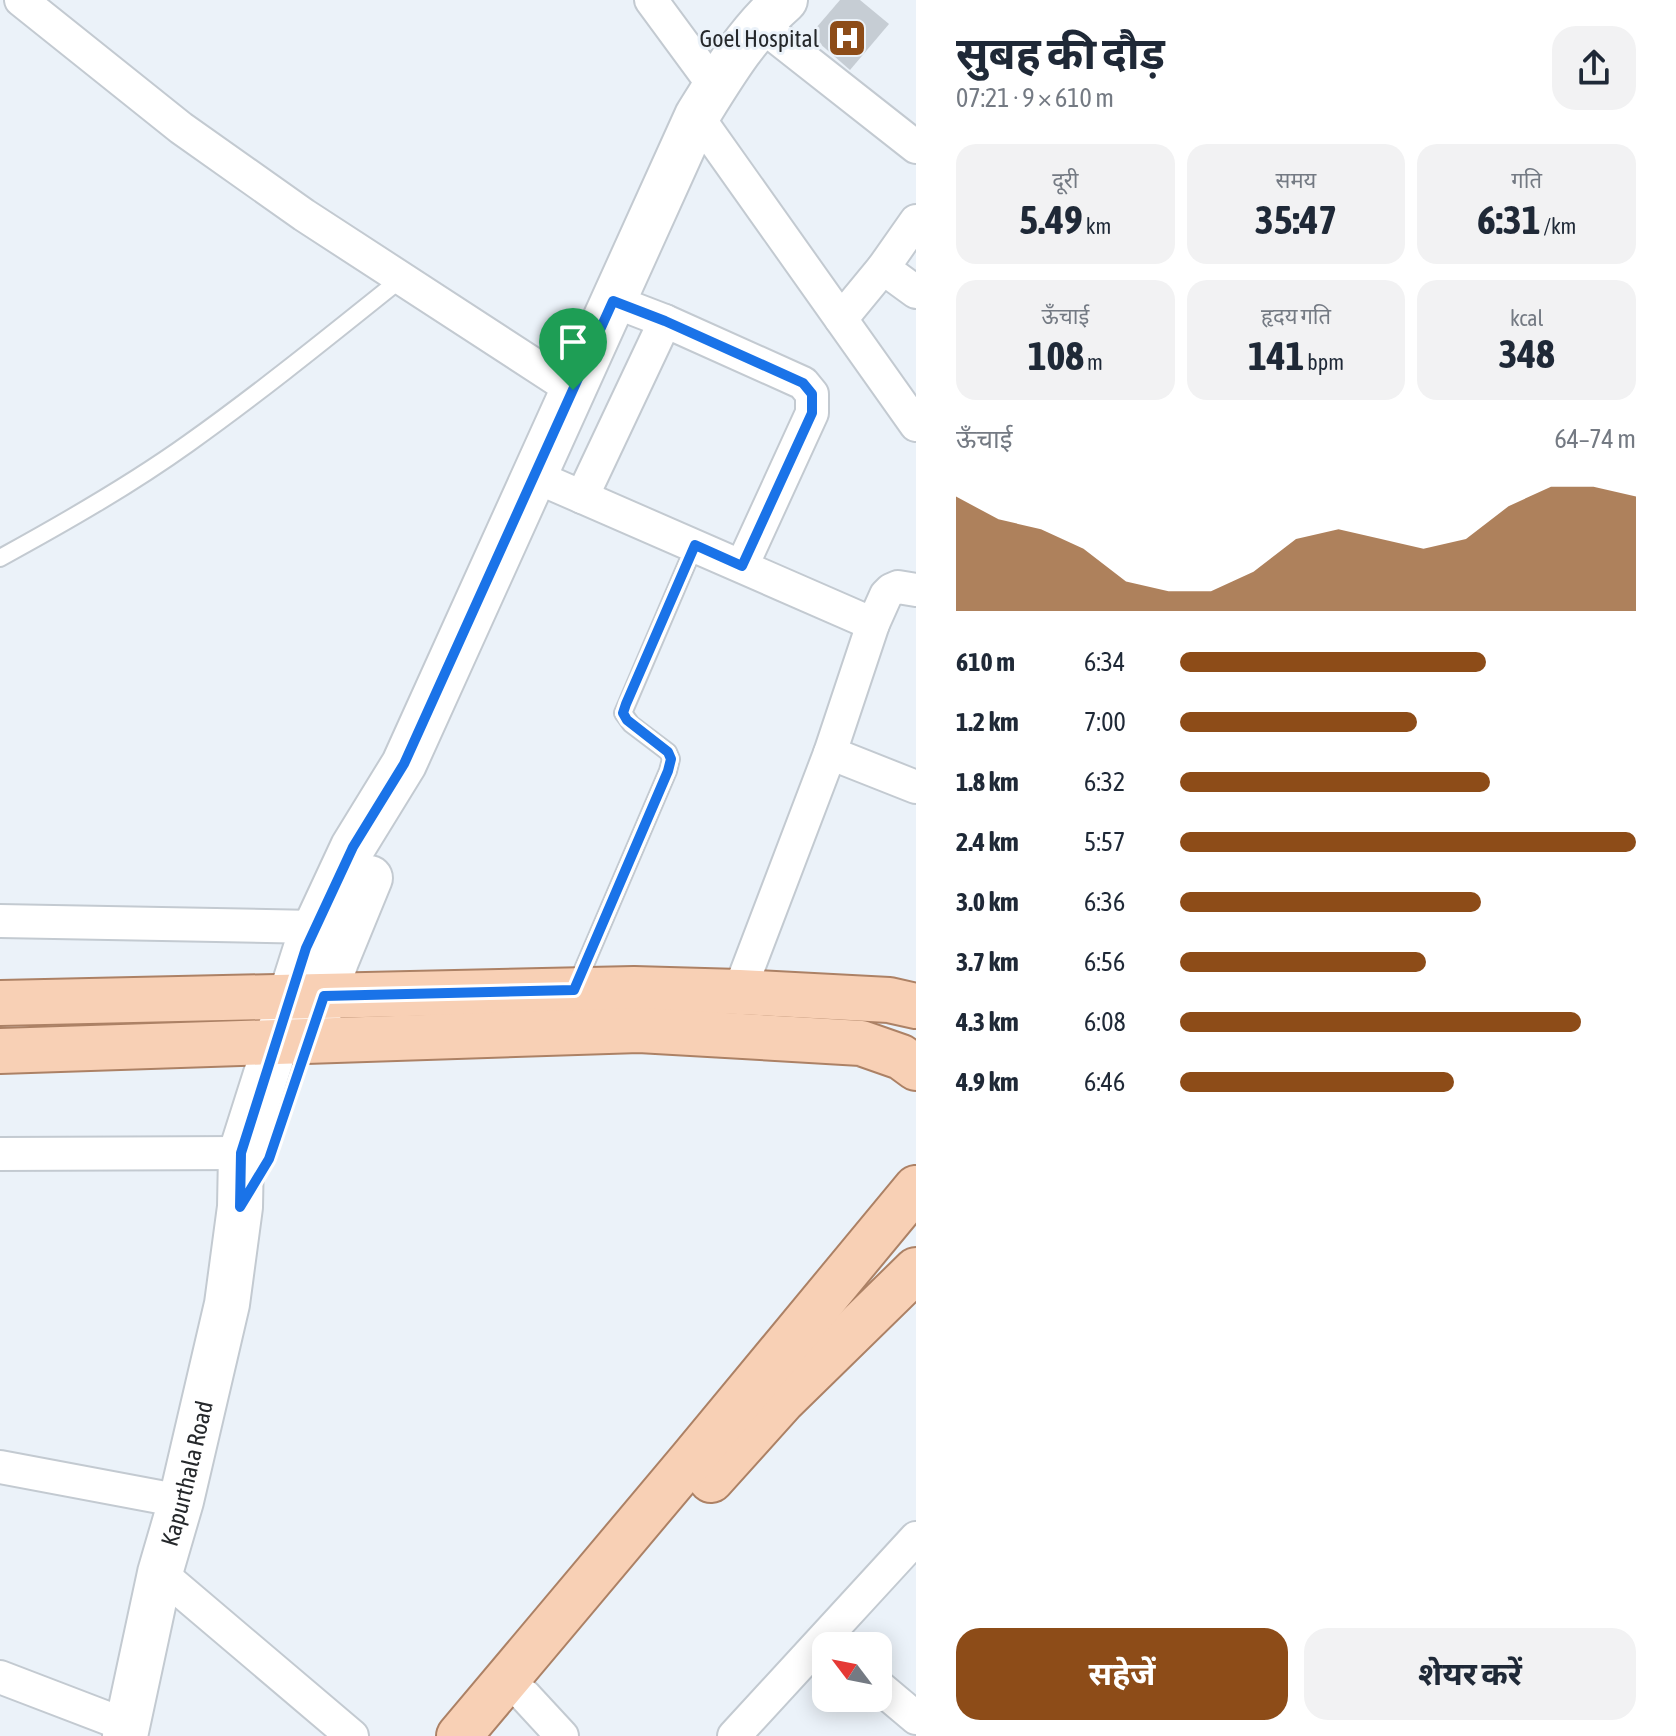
<!DOCTYPE html>
<html lang="hi">
<head>
<meta charset="utf-8">
<style>
  body { margin:0; font-family:"Asap Condensed","Noto Sans Devanagari",sans-serif; background:#f2f2f3; color:#1f2937; height:100vh; display:flex; flex-direction:column; font-size:30px; white-space:nowrap }
  * { box-sizing:border-box; margin:0 }
  p { font-size:26px; color:#747a83 }
  .icon { flex:none; width:44px; height:44px; fill:none; stroke:currentColor; stroke-width:2; stroke-linecap:round; stroke-linejoin:round }
  .map { position:relative; flex:1; overflow:hidden }
  .details { display:flex; flex-direction:column; background:#fff; width:760px }
  .details>* { flex:none }
  .needle { width:52px; rotate:302deg }
  .controls { position:absolute; left:812px; top:1632px; display:grid; gap:16px }
  .controls a { display:grid; place-items:center; width:80px; height:80px; border-radius:16px; background:#fff; box-shadow:0 4px 20px #0003; font-size:40px }
  .pin { position:absolute; display:grid; place-items:center; width:68px; height:68px; color:#fff; margin:-82px -34px; border-radius:50% 50% 50% 0; rotate:-45deg; box-shadow:0 0 8px #0007 }
  .pin .icon { rotate:45deg }
  .round { display:grid; place-items:center; flex:none; width:84px; height:84px; border-radius:24px; background:#f2f2f3 }
  .head { display:flex; align-items:center; justify-content:space-between; height:136px; padding:0 40px }
  h1 { font-size:44px; font-weight:700; line-height:60px }
  .metrics { display:grid; grid-template-columns:repeat(3,1fr); gap:12px; height:136px; padding:8px 40px }
  .metrics div { display:grid; align-content:center; border-radius:20px; background:#f2f2f3; text-align:center }
  .metrics b { font-size:40px; font-weight:700 }
  .metrics small { font-size:22px; font-weight:400 }
  .metrics p { font-size:22px }
  .chart { height:224px; padding:16px 40px }
  .chart p { display:flex; justify-content:space-between }
  .chart svg { width:100%; height:144px; margin-top:8px; fill:#8d4c18; opacity:.7 }
  .button { display:flex; gap:16px; margin-top:auto; padding:16px 40px }
  .button a { flex:1; height:92px; border-radius:24px; background:#8d4c18; color:#fff; font-size:32px; font-weight:700; line-height:92px; text-align:center }
  .button a+a { background:#f2f2f3; color:#1f2937 }
  ul { padding:0 40px; list-style:none; font-size:26px }
  li { display:grid; grid-template-columns:128px 96px 1fr; align-items:center; height:60px }
  li i { height:20px; border-radius:10px; background:#8d4c18 }
  main { display:flex; flex:1; min-height:0 }
  .map>svg:first-child { display:block }
  .building { fill:#c6cdd4 }
  .lines { fill:none; stroke-linecap:round; stroke-linejoin:round }
  .service-casing { stroke:#c3cad1; stroke-width:20 }
  .minor-casing { stroke:#c3cad1; stroke-width:36 }
  .secondary-casing { stroke:#c3cad1; stroke-width:48 }
  .primary-casing { stroke:#ac8165; stroke-width:48 }
  .service { stroke:#fff; stroke-width:16 }
  .minor { stroke:#fff; stroke-width:32 }
  .secondary { stroke:#fff; stroke-width:44 }
  .primary { stroke:#f8d0b5; stroke-width:44 }
  .route-casing { stroke:#fff; stroke-width:16 }
  .route { stroke:#1a73e8; stroke-width:10 }
  .labels { text-anchor:middle; dominant-baseline:central; stroke-width:6; stroke-linejoin:round; paint-order:stroke }
  .poi-label { font-size:24px; fill:#25282b; stroke:#ebf2f9; text-anchor:end }
  .street-label { font-size:24px; fill:#25282b; stroke:#ebf2f9 }
</style>
</head>
<body>
<main>
<div class="map">
<svg width="916" height="1736" viewBox="0 0 916 1736">
  <rect width="100%" height="100%" fill="#ebf2f9"/>
  <path class="building" d="M840,0H860L889,24L850,70L810,35Z"/>
  <g class="lines">
    <g class="service-casing">
      <g id="service">
        <path d="M0,558C64,523 129,486 189,443C262,391 332,334 402,278"/>
        <path d="M575,988L668,771L671,759L668,752L631,724L623,713L695,545"/>
      </g>
    </g>
    <g class="minor-casing">
      <g id="minor">
        <path d="M21,0L181,128L304,215L573,390"/>
        <path d="M651,0L715,87"/>
        <path d="M761,25L916,147"/>
        <path d="M697,116L916,425"/>
        <path d="M883,268L916,292"/>
        <path d="M613,301L665,321L803,383L812,394V413L742,566"/>
        <path d="M841,319L883,268L916,221"/>
        <path d="M534,476L873,624"/>
        <path d="M582,497L665,321"/>
        <path d="M830,753L916,787"/>
        <path d="M0,921L316,927"/>
        <path d="M739,992L830,753L873,624L886,595L891,590L898,587L916,590"/>
        <path d="M0,1154L241,1153"/>
        <path d="M0,1467L181,1501"/>
        <path d="M160,1573L352,1736"/>
        <path d="M0,1677L128,1726"/>
        <path d="M878,1686L916,1718"/>
        <path d="M525,1696L562,1736"/>
        <path d="M734,1736L916,1538"/>
      </g>
    </g>
    <g class="secondary-casing">
      <g id="secondary">
        <path d="M313,1030L336,961L370,878"/>
        <path id="s1" d="M125,1736L160,1573L181,1501L227,1304L240,1207L241,1153L306,948L353,847L404,764L697,116C723,74 748,32 785,0"/>
      </g>
    </g>
    <g class="primary-casing">
      <g id="primary">
        <path d="M0,1003L634,989L739,992L889,1000L916,1006"/>
        <path d="M0,1051L639,1030L861,1043L901,1057L916,1068"/>
        <path d="M711,1480L783,1400L916,1270"/>
        <path d="M459,1736L691,1460L916,1188"/>
      </g>
    </g>
    <use href="#service" class="service"/>
    <use href="#minor" class="minor"/>
    <use href="#secondary" class="secondary"/>
    <use href="#primary" class="primary"/>
  </g>
  <g class="lines">
    <g class="route-casing">
      <path id="route" d="M613,301L665,321L803,383L812,394V413L742,566L695,545L626,704L623,713L627,720L668,752L671,759L668,771L574,990L324,996L269,1159L240,1207L241,1153L306,948L353,847L404,764Z"/>
    </g>
    <use href="#route" class="route"/>
  </g>
  <defs>
    <g id="hospital-square" transform="scale(2)"><rect x="-9" y="-9" width="18" height="18" rx="4" fill="#8d4c18" stroke="#ebf2f9"/><path d="M-5-5h3v3.5h4V-5h3V5h-3V1.5h-4V5h-3Z" fill="#fff"/></g>
  </defs>
  <g fill-rule="evenodd">
    <use href="#hospital-square" x="847" y="38"/>
  </g>
  <g class="labels">
    <g class="poi-label">
      <text x="819" y="38">Goel Hospital</text>
    </g>
    <g class="street-label">
      <text stroke="none"><textPath href="#s1" startOffset="270">Kapurthala Road</textPath></text>
    </g>
  </g>
</svg>
<div class="controls">
<a><svg class="needle" viewBox="-14 -14 28 28"><path d="M0-13l5 13h-10z" fill="#e53935"/><path d="M0 13l5-13h-10z" fill="#747a83"/></svg></a>
</div>
<div class="pin" style="left:573px;top:390px;background:#1e9e55"><svg class="icon" aria-label="arrive" viewBox="0 0 24 24"><path d="M6 21V4h12l-3 4 3 4H6"/></svg></div>
</div>
<section class="details">
<div class="head"><div><h1>सुबह की दौड़</h1><p>07:21 · 9 × 610 m</p></div><a class="round"><svg class="icon" aria-label="share" viewBox="0 0 24 24"><path d="M12 15V3M7 8l5-5 5 5M5 13v7h14v-7"/></svg></a></div>
<div class="metrics">
<div><p>दूरी</p><b>5.49<small> km</small></b></div>
<div><p>समय</p><b>35:47</b></div>
<div><p>गति</p><b>6:31<small> /km</small></b></div>
</div>
<div class="metrics">
<div><p>ऊँचाई</p><b>108<small> m</small></b></div>
<div><p>हृदय गति</p><b>141<small> bpm</small></b></div>
<div><p>kcal</p><b>348</b></div>
</div>
<div class="chart"><p><span>ऊँचाई</span>64–74 m</p>
<svg viewBox="0 0 160 44" preserveAspectRatio="none"><path d="M0 44V9L10 16L20 19L30 25L40 35L50 38L60 38L70 32L80 22L90 19L100 22L110 25L120 22L130 12L140 6L150 6L160 9V44z"/></svg>
</div>
<ul>
<li><b>610 m</b>6:34<i style="width:67%"></i></li>
<li><b>1.2 km</b>7:00<i style="width:52%"></i></li>
<li><b>1.8 km</b>6:32<i style="width:68%"></i></li>
<li><b>2.4 km</b>5:57<i style="width:100%"></i></li>
<li><b>3.0 km</b>6:36<i style="width:66%"></i></li>
<li><b>3.7 km</b>6:56<i style="width:54%"></i></li>
<li><b>4.3 km</b>6:08<i style="width:88%"></i></li>
<li><b>4.9 km</b>6:46<i style="width:60%"></i></li>
</ul>
<div class="button"><a>सहेजें</a><a>शेयर करें</a></div>
</section>
</main>
</body>
</html>
